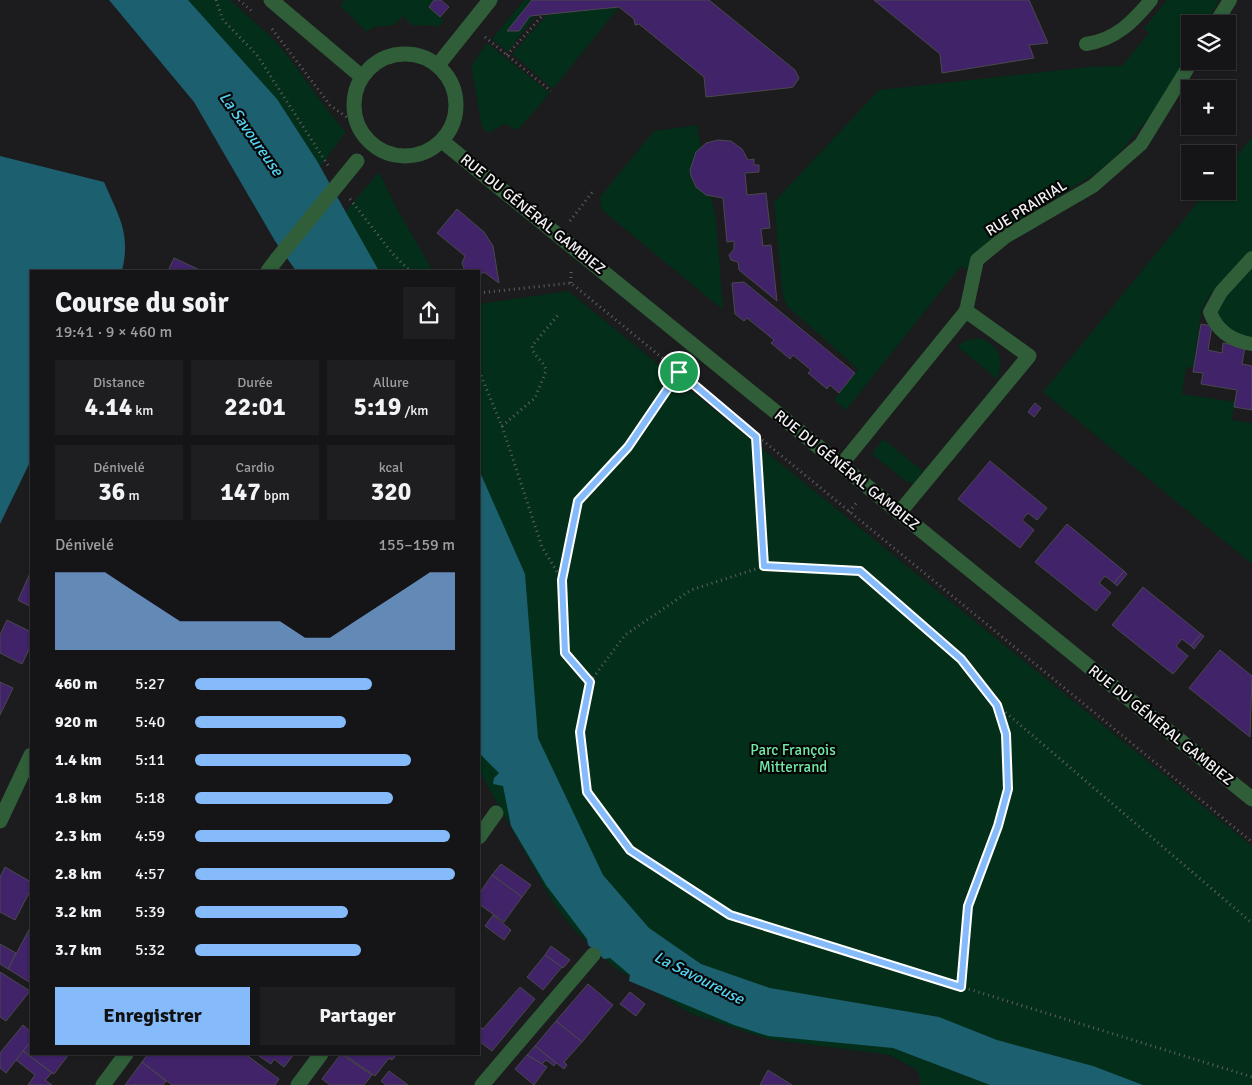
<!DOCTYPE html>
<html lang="fr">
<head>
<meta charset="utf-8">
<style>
  body { margin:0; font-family:Signika,sans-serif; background:#1e1d1f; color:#f1f3f6; height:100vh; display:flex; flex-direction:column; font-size:19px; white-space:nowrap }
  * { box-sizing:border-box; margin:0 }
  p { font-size:16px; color:#9d9ea1 }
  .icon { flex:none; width:28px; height:28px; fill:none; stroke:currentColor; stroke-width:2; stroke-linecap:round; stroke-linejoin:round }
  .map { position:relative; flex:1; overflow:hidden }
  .side { position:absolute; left:30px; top:270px; width:450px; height:785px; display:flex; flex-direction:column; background:#151416; border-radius:0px; box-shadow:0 1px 4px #0004,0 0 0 1px #343335 }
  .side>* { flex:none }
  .buttons { position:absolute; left:1181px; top:15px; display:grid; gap:10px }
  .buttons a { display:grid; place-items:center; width:55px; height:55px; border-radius:0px; background:#151416; box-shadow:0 1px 4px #0004,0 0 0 1px #343335; font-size:25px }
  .pin { position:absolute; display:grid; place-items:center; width:42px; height:42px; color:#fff; margin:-21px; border:2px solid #fff; border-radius:50%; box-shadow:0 1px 5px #0007 }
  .round { display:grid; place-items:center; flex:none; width:52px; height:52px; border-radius:0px; background:#1e1d1f }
  .overview { display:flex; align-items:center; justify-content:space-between; height:85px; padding:0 25px }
  h1 { font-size:28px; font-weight:800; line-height:38px }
  .figures { display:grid; grid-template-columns:repeat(3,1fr); gap:8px; height:85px; padding:5px 25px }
  .figures div { display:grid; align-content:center; border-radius:0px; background:#1e1d1f; text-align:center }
  .figures b { font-size:25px; font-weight:800 }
  .figures small { font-size:14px; font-weight:400 }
  .figures p { font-size:14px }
  .chart { height:140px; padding:10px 25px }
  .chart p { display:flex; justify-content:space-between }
  .chart svg { width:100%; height:90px; margin-top:5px; fill:#85bbfb; opacity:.7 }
  .button { display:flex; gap:10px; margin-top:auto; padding:10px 25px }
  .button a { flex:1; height:58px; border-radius:0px; background:#85bbfb; color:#111; font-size:20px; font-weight:800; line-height:58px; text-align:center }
  .button a+a { background:#1e1d1f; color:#f1f3f6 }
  ul { padding:0 25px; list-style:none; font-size:16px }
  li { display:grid; grid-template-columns:80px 60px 1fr; align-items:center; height:38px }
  li i { height:12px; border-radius:6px; background:#85bbfb }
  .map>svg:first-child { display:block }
  .green { fill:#032e19 }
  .water { fill:#1c5f6f }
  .building { fill:#402368; stroke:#4a494d }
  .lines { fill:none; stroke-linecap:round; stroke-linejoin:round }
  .path { stroke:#616062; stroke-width:3; stroke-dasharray:1 4; stroke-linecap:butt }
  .service { stroke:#305e39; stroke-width:14 }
  .minor { stroke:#305e39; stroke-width:15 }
  .minor-bridge { stroke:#305e39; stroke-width:15 }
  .route-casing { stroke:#fff; stroke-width:10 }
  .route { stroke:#85bbfb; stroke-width:6 }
  .labels { text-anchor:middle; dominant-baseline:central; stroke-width:4.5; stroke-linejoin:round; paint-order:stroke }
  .street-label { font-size:15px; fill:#f2f1f3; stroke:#060607 }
  .park-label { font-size:15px; fill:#71e9a5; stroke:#060607 }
  .water-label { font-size:16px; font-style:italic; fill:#55d1f0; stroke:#060607 }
</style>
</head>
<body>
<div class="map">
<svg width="1252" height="1085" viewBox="0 0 1252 1085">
  <rect width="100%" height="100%" fill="#1c1b1e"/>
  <g class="green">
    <path d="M176,0H230C245,14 261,27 275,41C301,70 320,104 346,132L314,175Z"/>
    <path d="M344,0H434L429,7L444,20L437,28L434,25L413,26L403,16L394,25L373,27L367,32L340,6Z"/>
    <path d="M524,0H532L508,31L519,30L530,16H535L508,52L492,39Z"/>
    <path d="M1167,0H1219L1206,24H1190V51L1154,112L1117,155L1096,173L1012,225L990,241L966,270L961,266L846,410L834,400L858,369L787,306L783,296L774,202L879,90L1088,67L1122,66L1149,33L1144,28Z"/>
    <path d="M619,7L553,89L512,54L547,15Z"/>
    <path d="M487,43L550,93L518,130L504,124L491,132H486L482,127L471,66Z"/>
    <path d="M697,125L701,147C684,163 691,188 711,197L716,219L723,310L602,210L600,197L654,131Z"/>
    <path d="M1252,137V251L1211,293L1202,308L1193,368L1186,367L1182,394L1235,402L1232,420L1252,423V564L1043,392L1207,191H1228V167Z"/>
    <path d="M379,172L397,209L433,271H295Z"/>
    <path d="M1252,266V336C1235,335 1221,329 1217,311L1230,289Z"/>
    <path d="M568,291L1252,846V1085H921L917,1070L890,1055L768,1039L692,1014L615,968L574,930L554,904L479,770V304Z"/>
    <path d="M979,338C999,343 1005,361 997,379L957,346L965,341Z"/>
    <path d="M883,439L923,471L914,483L907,482L873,455L874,451Z"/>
  </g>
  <g class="water">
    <path d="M109,0H188L277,99L317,161L379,271H296L275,241L194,102Z"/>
    <path d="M0,156L104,182C119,217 131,233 122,271H31V460L0,524Z"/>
    <path d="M479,470L525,574L538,738L603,875L649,928L701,964L770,988L939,1017L997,1040L1093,1066L1143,1085H990L893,1048L768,1036L734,1025L629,981L630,975L610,958L604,959L588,945L587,939L546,885L511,826L503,786L493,784L494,778L499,773L479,753Z"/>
  </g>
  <g class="building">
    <path d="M434,0H441L449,7L440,17L429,7Z"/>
    <path d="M532,0H709L795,70L799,78L793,87L787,88L706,97L704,77L639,24L635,25L634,19L619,7L530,16L519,31H507Z"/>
    <path d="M874,0H1029L1048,43L1029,45L1034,58L942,73L940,54Z"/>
    <path d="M718,140L731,141L742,149L748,160L754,159V165H759V172L745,173L747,195L766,193L770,228L761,229L763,246L771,245L777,301L739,270L738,262L731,260L729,255L734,249V241L727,242L723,198L706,195L696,187L691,176L690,170L696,152L706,143Z"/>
    <path d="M457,209L484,232L493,246L499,283L484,272L479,276V271H465L462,263L465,256L437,233Z"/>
    <path d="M174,258L202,271H168Z"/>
    <path d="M744,282L855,373L839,393L830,385L827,389L808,373L811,370L793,355L790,359L771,343L774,340L747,318L744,321L735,314L732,283Z"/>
    <path d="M1201,324L1212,326L1208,350L1222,353L1223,343L1245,347L1242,364L1252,366V410L1234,407L1237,390L1201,384L1203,373L1193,372Z"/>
    <path d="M1035,403L1041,408L1034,417L1028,412Z"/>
    <path d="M990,461L1047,508L1037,520L1028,513L1022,520L1034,530L1020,548L958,499Z"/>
    <path d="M1067,524L1124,571L1114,583L1105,576L1099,583L1111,593L1096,611L1035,562Z"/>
    <path d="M31,571V607L18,600Z"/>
    <path d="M1124,571L1127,574L1117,586L1114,583Z"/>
    <path d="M1143,587L1201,634L1191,646L1182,639L1176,646L1188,656L1173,674L1112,625Z"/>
    <path d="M7,620L31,632V645L22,664L0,653V635Z"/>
    <path d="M1201,634L1204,636L1194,649L1191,646Z"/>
    <path d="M1220,650L1252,676L1250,737L1189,688Z"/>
    <path d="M0,682L13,688L0,715Z"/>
    <path d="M501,864L531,885L522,897L492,875Z"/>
    <path d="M5,867L31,882V889L15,920L0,912V877Z"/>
    <path d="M492,875L522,897L504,922L479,904V894Z"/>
    <path d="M493,915L511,930L504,940L485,926Z"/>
    <path d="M31,926V983L8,969Z"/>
    <path d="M0,944L16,953L8,969L0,964Z"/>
    <path d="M551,946L570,960L563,968L545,955Z"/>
    <path d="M545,955L562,967L543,990L527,977Z"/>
    <path d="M0,972L30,991L6,1021L0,1017Z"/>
    <path d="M588,984L613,1005L582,1042L556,1021Z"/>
    <path d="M520,987L535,999L492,1051L479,1041V1026L483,1029Z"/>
    <path d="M630,992L645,1004L636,1016L620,1004Z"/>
    <path d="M556,1021L582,1042L564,1062L567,1065L564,1069L535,1046Z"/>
    <path d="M23,1025L31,1032V1041L6,1073L0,1068V1053Z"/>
    <path d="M31,1041V1054H69L54,1074L23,1051Z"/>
    <path d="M535,1046L556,1063L554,1066L546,1060L542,1064L527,1055Z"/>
    <path d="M23,1051L52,1073L45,1080L52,1085H28L35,1075L16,1060Z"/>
    <path d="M148,1054H245L279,1079L275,1085H172L142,1062Z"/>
    <path d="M256,1054H294L284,1067L274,1059L271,1064Z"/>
    <path d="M341,1054L372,1075L364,1085H330L322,1079Z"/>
    <path d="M343,1054H397L392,1060L389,1058L375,1076Z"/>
    <path d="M527,1055L547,1067L534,1085L515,1069Z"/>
    <path d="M142,1062L166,1081L163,1085H125Z"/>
    <path d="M768,1070L792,1085H760Z"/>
    <path d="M389,1071L408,1085H386L381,1081Z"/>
  </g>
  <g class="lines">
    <g class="path">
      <path d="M216,0L223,20L257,55L329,167"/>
      <path d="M239,0L254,13"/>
      <path d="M272,29L330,105L357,125"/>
      <path d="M485,37L551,91"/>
      <path d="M507,55L543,15"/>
      <path d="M350,199L392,253L410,271"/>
      <path d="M570,221L593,191"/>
      <path d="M571,272V283"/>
      <path d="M479,293L571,283L1252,842"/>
      <path d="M479,371L502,426L542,547L562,580L565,653L590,682L580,732L587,792L630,850L730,915L1252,1077"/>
      <path d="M502,426L535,398L546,371C544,360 533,357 532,346L558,315"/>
      <path d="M757,437L765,566"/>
      <path d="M849,512L857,502"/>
      <path d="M562,579L578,501L628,447L679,372"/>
      <path d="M590,682L625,635L691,590L765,566L860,571L961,659L997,705L1006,734L1008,789L998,826L968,906L961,987"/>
      <path d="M998,706L1252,923"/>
    </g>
    <g class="service">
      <path d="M1215,24L1230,0"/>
      <path d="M1086,44C1115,40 1133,22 1151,0"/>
      <path d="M1252,258L1221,292L1210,312C1217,331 1232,341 1252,344"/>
      <path d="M841,465L966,311L977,260L1005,237L1093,186L1141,144L1192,61"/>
    </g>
    <g class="minor">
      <path d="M271,0L362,77"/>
      <circle cx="405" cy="105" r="51"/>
      <path d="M438,65L490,0"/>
      <path d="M442,141L1252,799"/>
      <path d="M268,271L277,259"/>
      <path d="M899,513L1029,356L966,311"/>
      <path d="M0,821L31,755"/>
      <path d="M479,837L496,813"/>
      <path d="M103,1085L126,1054"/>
      <path d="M298,1085L321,1054"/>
      <path d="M482,1085L593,955"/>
    </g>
    <path class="minor-bridge" d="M277,259L357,161"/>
  </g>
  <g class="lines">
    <g class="route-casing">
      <path id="route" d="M679,372L756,437L764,566L860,571L961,659L997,705L1006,734L1008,789L998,826L968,906L961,987L730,915L630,850L587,792L580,732L590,682L565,653L562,580L578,501L628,447Z"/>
    </g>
    <use href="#route" class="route"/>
  </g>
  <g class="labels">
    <g class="street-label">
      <text transform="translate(1026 208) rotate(-32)">RUE PRAIRIAL</text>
      <text transform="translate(533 214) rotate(39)">RUE DU GÉNÉRAL GAMBIEZ</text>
      <text transform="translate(847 470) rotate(39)">RUE DU GÉNÉRAL GAMBIEZ</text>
      <text transform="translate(1161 725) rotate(39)">RUE DU GÉNÉRAL GAMBIEZ</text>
    </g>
    <g class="park-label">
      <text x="793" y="750">Parc François<tspan x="793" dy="17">Mitterrand</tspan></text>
    </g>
    <g class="water-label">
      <text transform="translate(251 134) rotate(55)">La Savoureuse</text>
      <text transform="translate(699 978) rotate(27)">La Savoureuse</text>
    </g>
  </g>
</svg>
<div class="buttons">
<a><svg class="icon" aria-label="layers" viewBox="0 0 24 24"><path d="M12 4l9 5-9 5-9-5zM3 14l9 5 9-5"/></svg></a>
<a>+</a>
<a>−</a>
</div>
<div class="pin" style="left:679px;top:372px;background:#1e9e55"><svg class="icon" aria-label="arrive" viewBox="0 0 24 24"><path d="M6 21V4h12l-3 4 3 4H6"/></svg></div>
<section class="side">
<div class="overview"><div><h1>Course du soir</h1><p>19:41 · 9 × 460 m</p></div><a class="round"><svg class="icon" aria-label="share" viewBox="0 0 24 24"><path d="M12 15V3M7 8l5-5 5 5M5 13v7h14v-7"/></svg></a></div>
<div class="figures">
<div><p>Distance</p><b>4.14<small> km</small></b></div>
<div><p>Durée</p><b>22:01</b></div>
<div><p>Allure</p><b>5:19<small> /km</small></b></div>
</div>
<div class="figures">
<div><p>Dénivelé</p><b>36<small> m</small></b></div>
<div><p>Cardio</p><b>147<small> bpm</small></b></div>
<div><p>kcal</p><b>320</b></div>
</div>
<div class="chart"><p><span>Dénivelé</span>155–159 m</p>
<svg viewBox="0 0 160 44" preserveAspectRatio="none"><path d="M0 44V6L10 6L20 6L30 14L40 22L50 30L60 30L70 30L80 30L90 30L100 38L110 38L120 30L130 22L140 14L150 6L160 6V44z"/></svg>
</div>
<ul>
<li><b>460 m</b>5:27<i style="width:68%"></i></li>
<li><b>920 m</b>5:40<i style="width:58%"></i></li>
<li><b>1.4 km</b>5:11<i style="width:83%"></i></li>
<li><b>1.8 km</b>5:18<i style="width:76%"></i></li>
<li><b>2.3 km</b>4:59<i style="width:98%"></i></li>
<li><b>2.8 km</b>4:57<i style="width:100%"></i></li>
<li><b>3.2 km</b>5:39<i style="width:59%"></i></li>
<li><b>3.7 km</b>5:32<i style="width:64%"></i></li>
</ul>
<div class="button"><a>Enregistrer</a><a>Partager</a></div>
</section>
</div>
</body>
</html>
